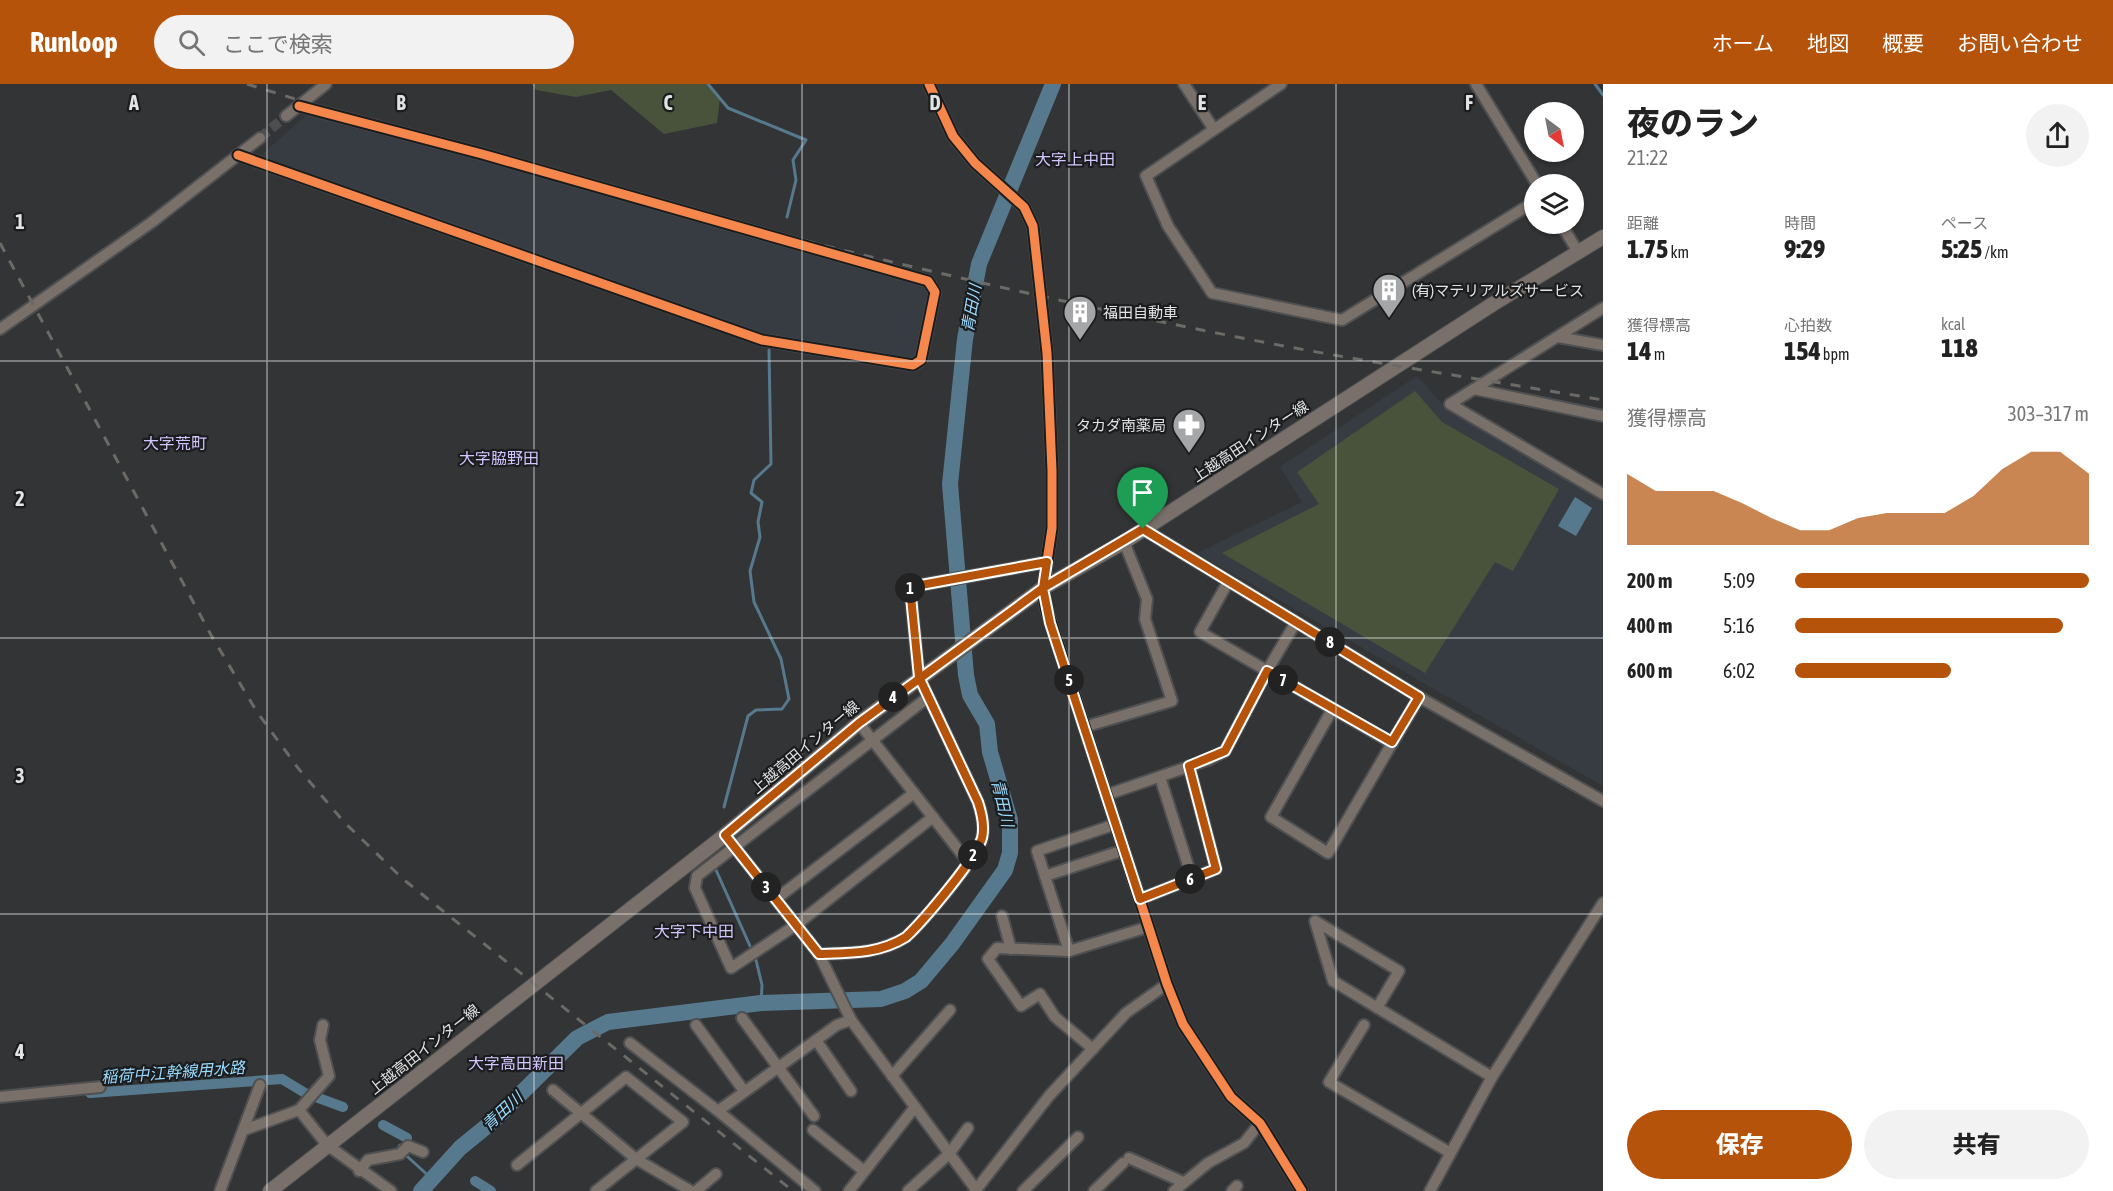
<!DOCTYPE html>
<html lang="ja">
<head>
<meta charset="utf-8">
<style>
  body { margin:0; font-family:"Asap Condensed","Noto Sans JP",sans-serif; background:#f2f2f2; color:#222; height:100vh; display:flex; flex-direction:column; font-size:22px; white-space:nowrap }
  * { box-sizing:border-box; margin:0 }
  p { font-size:20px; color:#767676 }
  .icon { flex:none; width:33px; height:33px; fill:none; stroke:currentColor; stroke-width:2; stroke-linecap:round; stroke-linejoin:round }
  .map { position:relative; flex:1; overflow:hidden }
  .side { display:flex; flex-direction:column; background:#fff; width:510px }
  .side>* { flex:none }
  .needle { width:39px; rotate:148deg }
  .controls { position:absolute; left:1524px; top:18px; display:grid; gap:12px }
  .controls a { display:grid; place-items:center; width:60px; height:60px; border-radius:50%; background:#fff; box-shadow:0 2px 4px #0004; font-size:30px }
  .pin { position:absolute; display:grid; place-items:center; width:51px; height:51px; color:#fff; margin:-62px -26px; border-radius:50% 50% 50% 0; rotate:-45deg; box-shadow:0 0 6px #0007 }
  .pin .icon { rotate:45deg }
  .km { position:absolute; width:30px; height:30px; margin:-15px; border-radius:50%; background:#222; color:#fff; font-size:16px; line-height:30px; text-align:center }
  .round { display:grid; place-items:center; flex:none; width:63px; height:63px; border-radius:32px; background:#f2f2f2 }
  .summary { display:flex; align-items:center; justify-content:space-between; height:102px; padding:0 24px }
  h1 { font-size:33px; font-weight:800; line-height:45px }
  .metrics { display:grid; grid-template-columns:repeat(3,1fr); gap:9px; height:102px; padding:6px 24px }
  .metrics div { display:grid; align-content:center }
  .metrics b { font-size:26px; font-weight:800 }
  .metrics small { font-size:16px; font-weight:400 }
  .metrics p { font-size:16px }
  .chart { height:168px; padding:12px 24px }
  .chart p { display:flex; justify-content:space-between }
  .chart svg { width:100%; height:108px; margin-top:6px; fill:#b45309; opacity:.7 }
  .primary-button { display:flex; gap:12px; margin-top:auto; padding:12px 24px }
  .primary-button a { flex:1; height:69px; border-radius:36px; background:#b45309; color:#fff; font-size:24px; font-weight:800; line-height:69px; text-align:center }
  .primary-button a+a { background:#f2f2f2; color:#222 }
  ul { padding:0 24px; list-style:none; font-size:20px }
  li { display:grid; grid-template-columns:96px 72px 1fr; align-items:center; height:45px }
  li i { height:15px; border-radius:8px; background:#b45309 }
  header { display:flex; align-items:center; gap:36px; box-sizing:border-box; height:84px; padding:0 30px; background:#b45309; color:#fff }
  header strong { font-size:28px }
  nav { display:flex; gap:33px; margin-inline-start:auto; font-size:21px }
  .search { width:420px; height:54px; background:#f2f2f2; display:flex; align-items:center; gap:15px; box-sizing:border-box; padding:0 21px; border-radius:33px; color:#767676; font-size:22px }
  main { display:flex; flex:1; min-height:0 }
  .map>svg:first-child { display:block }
  .built { fill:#373c42 }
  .green { fill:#49523b }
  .water { fill:#57798d }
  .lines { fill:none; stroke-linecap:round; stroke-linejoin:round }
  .stream { stroke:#57798d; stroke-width:3 }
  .canal { stroke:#57798d; stroke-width:10 }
  .river { stroke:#57798d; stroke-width:16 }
  .minor-tunnel { stroke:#4d4e4f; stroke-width:10; stroke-dasharray:10 5; stroke-linecap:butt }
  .minor-casing { stroke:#4f5051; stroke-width:14 }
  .major-casing { stroke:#4f5051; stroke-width:16 }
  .minor { stroke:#7a706a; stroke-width:10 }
  .major { stroke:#7a706b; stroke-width:14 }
  .rail { stroke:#6c6a67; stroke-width:3; stroke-dasharray:10 10; stroke-linecap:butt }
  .cycleway-casing { stroke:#1b1c1d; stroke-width:13 }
  .cycleway { stroke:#f5874c; stroke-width:9 }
  .route-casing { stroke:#fff; stroke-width:12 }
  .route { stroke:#b45309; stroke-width:8 }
  .grid { fill:none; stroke:#e2e3e4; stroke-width:1.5; stroke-opacity:0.55 }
  .labels { text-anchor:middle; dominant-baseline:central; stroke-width:4.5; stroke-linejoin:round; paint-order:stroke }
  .poi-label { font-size:15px; fill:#e2e3e4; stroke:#1b1c1d; text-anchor:start }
  .street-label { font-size:15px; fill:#e2e3e4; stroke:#1b1c1d }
  .neighbourhood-label { font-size:16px; fill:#d3c5fe; stroke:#1b1c1d }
  .water-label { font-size:16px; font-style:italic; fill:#99daff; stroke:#1b1c1d }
  .grid-label { font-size:20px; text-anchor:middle; font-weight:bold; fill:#e2e3e4; stroke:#1b1c1d; stroke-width:4.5; stroke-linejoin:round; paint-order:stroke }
</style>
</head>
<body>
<header>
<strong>Runloop</strong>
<div class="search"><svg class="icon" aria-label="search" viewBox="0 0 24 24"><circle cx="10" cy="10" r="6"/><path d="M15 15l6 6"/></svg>ここで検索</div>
<nav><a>ホーム</a><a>地図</a><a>概要</a><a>お問い合わせ</a></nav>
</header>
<main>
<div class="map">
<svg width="1603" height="1107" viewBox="0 0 1603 1107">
  <rect width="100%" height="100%" fill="#333435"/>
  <g class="built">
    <path d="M310,28L926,200L932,208L918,275L913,277L763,253L261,71Z"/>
    <path d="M1417,292L1448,326L1603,416V702L1197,469L1302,418L1280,383Z"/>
  </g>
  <g class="green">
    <path d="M532,0H708L720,14L717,39L664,50L611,6L576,13L536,6Z"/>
    <path d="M1415,307L1442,338L1559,405L1513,487L1495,478L1425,589L1222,469L1319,420L1297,388Z"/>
  </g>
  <path class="water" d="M1575,413L1592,424L1576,452L1558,442Z"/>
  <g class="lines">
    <g class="stream">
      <path d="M708,0L728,24L806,56L793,76L796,96L787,133"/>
      <path d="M1595,0L1603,11"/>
      <path d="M724,723L748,632L756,626L782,625L789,615L781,575L754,518L750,487L760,453L758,438L762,418L751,409L754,396L771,380L769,266"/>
      <path d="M716,786L750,862"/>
      <path d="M755,872L762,901L761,919"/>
      <path d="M405,1056L407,1054"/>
      <path d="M400,1061L398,1064L432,1095"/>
    </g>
    <g class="canal">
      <path d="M90,1009L282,995L305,1009L343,1023"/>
      <path d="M383,1041L407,1054"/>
      <path d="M475,1097L491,1107"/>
    </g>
    <path class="river" d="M421,1107L460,1064L493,1037L577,954L608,938L761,919L881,915L905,907L921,897L952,860L1005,786L1010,769V736L990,668L987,640L970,611L966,591L950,400L965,255L979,180L1053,0"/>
    <path class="minor-tunnel" d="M260,54L286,32"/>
    <g class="minor-casing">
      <g id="minor">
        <path d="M929,0L953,52L975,79L1024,123L1033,142L1047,269L1052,387V444L1043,504L1046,524L1167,900L1183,940L1231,1013L1260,1039L1302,1107"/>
        <path d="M1184,0L1213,44"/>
        <path d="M1281,0L1146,92L1168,142L1212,209L1342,236L1534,118"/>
        <path d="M1476,0L1537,100"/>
        <path d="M286,32L326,0"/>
        <path d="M238,71L762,256L913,281L921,276L935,208L928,197L482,70L299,22"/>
        <path d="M1561,140L1578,168"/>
        <path d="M1603,224L1450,320L1603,410"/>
        <path d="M0,245L152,138L260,54"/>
        <path d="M1558,253L1603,261"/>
        <path d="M1474,305L1603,332"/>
        <path d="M1143,445L1419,613L1603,717"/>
        <path d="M1228,498L1200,548L1392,659"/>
        <path d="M927,614L697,792L695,804L731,884L796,841L933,733"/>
        <path d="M1332,626L1271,733L1328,769L1419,613"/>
        <path d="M859,639L968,778"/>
        <path d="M1084,643L1172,617L1145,535L1147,515L1124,458"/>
        <path d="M1160,693L1192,794"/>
        <path d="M1106,711L1208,676L1225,667L1267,587L1296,538"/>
        <path d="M1116,740L1037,767L1069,867L1148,843"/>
        <path d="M725,751L819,870L851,936L977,1107"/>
        <path d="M1045,792L1124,766"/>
        <path d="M776,815L914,709"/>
        <path d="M1140,815L1216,785L1189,682"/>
        <path d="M1002,832L1011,865"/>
        <path d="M1069,867L997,864L988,875L1021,922L1040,910L1055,933L1093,965"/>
        <path d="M819,870C850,869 879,870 906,853C923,837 977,775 982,754C985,742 982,730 978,718L919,593L910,503L1047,478"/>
        <path d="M1377,924L1399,887L1315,837L1333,897L1492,993"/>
        <path d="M742,934L814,1032"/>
        <path d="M696,941L744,1007"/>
        <path d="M1364,941L1329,998L1449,1068"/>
        <path d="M816,956L851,1007"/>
        <path d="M630,959L718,1027L815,1107"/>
        <path d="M892,992L950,926"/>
        <path d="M553,1006L636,1075L691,1107"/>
        <path d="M0,1013L100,1003"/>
        <path d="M299,1026L327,1061L391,1107"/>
        <path d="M718,1027L837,941L851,936"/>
        <path d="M244,1046L299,1026L329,992L320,956L323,941"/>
        <path d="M813,1046L864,1087"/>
        <path d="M1129,1074L1183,1098"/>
        <path d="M517,1081L626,993L683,1038L596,1107"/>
        <path d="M359,1087L368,1076L400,1070L408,1062L423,1068"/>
        <path d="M220,1107L260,1001"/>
        <path d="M696,1107L716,1090"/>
        <path d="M849,1107L915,1023"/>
        <path d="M908,1107L949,1070L968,1044"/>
        <path d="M975,1107L1049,1012L1126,929L1167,900"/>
        <path d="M1023,1107L1078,1053"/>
        <path d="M1094,1107L1123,1079"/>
        <path d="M1174,1107L1208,1079L1244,1059L1260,1039"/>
        <path d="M1232,1107L1237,1102"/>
        <path d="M1430,1107L1492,993L1603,819"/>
      </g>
    </g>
    <g class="major-casing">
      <path id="major" d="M270,1107L725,751L859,639L1043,504L1124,458L1493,220L1603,153"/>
    </g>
    <use href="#minor" class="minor"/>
    <use href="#major" class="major"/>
    <g class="rail">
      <path d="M247,0C573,102 902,187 1237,253C1358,277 1481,295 1603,316"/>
      <path d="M0,159L211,551L257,628L298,684L344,738L403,795L793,1107"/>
    </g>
    <g class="cycleway-casing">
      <g id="cycleway">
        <path d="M929,0L953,52L975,79L1024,123L1033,142L1047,269L1052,387V444L1043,504L1046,524L1167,900L1183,940L1231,1013L1260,1039L1302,1107"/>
        <path d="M238,71L762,256L913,281L921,276L935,208L928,197L482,70L299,22"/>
      </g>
    </g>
    <use href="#cycleway" class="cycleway"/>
  </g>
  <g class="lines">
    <g class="route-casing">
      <path id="route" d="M1143,445L1043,504L1047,478L910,503L919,593L978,718C982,730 985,742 982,754C976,775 923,837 906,853C879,870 850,869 819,870L725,751L859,639L1043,504L1050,539L1140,815L1216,785L1189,682L1225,667L1267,587L1392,658L1419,613L1143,445"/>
    </g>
    <use href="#route" class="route"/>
  </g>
  <path class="grid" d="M267,0V1107M534,0V1107M802,0V1107M1069,0V1107M1336,0V1107M0,277H1603M0,554H1603M0,830H1603"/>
  <defs>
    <g id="building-pin" transform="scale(1.725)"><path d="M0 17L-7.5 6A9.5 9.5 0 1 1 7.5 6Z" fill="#a5a6a7" stroke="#1b1c1d"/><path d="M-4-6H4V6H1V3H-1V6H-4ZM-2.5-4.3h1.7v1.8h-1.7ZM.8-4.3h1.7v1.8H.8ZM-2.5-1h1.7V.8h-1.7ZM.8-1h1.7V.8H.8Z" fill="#fff"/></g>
    <g id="pharmacy-pin" transform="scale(1.725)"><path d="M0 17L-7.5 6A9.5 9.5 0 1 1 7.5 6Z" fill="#a5a6a7" stroke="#1b1c1d"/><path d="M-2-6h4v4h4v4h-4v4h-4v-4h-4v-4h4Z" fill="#fff"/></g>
  </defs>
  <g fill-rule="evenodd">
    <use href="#building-pin" x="1389" y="206"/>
    <use href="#building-pin" x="1080" y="228"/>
    <use href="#pharmacy-pin" x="1189" y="341"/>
  </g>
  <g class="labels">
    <g class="poi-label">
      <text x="1412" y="206">(有)マテリアルズサービス</text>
      <text x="1103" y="228">福田自動車</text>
      <text x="1166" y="341" text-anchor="end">タカダ南薬局</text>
    </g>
    <g class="street-label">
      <text transform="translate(1250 357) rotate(-33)">上越高田インター線</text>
      <text transform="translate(805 663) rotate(-40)">上越高田インター線</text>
      <text transform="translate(424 965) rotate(-38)">上越高田インター線</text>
    </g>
    <g class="neighbourhood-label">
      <text x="1075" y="75">大字上中田</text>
      <text x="175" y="359">大字荒町</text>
      <text x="499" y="374">大字脇野田</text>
      <text x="694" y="847">大字下中田</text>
      <text x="516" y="979">大字高田新田</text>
    </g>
    <g class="water-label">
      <text transform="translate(971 224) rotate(-80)">青田川</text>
      <text transform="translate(1003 719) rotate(77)">青田川</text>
      <text transform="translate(173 988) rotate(-4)">稲荷中江幹線用水路</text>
      <text transform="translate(502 1027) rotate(-43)">青田川</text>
    </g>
  </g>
  <g class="grid-label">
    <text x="134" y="26">A</text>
    <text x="401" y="26">B</text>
    <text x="668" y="26">C</text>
    <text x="935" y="26">D</text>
    <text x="1202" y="26">E</text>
    <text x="1469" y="26">F</text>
    <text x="20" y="145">1</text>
    <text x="20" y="422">2</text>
    <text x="20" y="699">3</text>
    <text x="20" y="975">4</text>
  </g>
</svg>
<div class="controls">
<a><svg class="needle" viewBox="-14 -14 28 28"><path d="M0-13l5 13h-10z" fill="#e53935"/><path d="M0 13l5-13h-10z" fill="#767676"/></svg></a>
<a><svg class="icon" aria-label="layers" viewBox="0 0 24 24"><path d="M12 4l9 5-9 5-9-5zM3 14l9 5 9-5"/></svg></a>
</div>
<div class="pin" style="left:1143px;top:445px;background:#1e9e55"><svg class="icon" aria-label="arrive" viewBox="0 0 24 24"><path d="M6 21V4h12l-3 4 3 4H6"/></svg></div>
<b class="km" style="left:910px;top:504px">1</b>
<b class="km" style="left:973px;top:771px">2</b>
<b class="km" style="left:766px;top:803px">3</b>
<b class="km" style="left:893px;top:613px">4</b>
<b class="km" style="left:1069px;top:596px">5</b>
<b class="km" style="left:1190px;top:795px">6</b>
<b class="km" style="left:1283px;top:596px">7</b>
<b class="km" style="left:1330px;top:558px">8</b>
</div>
<section class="side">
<div class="summary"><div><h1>夜のラン</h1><p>21:22</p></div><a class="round"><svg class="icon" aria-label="share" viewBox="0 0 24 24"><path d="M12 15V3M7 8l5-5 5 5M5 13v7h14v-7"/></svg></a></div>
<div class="metrics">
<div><p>距離</p><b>1.75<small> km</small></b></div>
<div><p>時間</p><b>9:29</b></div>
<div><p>ペース</p><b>5:25<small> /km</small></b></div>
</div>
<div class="metrics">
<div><p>獲得標高</p><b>14<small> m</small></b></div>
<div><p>心拍数</p><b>154<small> bpm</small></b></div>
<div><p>kcal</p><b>118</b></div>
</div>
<div class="chart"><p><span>獲得標高</span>303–317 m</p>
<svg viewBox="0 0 160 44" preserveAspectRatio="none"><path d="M0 44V15L10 22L20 22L30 22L40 27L50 33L60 38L70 38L80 33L90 31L100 31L110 31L120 24L130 13L140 6L150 6L160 15V44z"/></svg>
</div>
<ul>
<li><b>200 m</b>5:09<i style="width:100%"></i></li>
<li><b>400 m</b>5:16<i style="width:91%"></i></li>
<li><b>600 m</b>6:02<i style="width:53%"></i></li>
</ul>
<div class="primary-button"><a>保存</a><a>共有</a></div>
</section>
</main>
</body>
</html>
